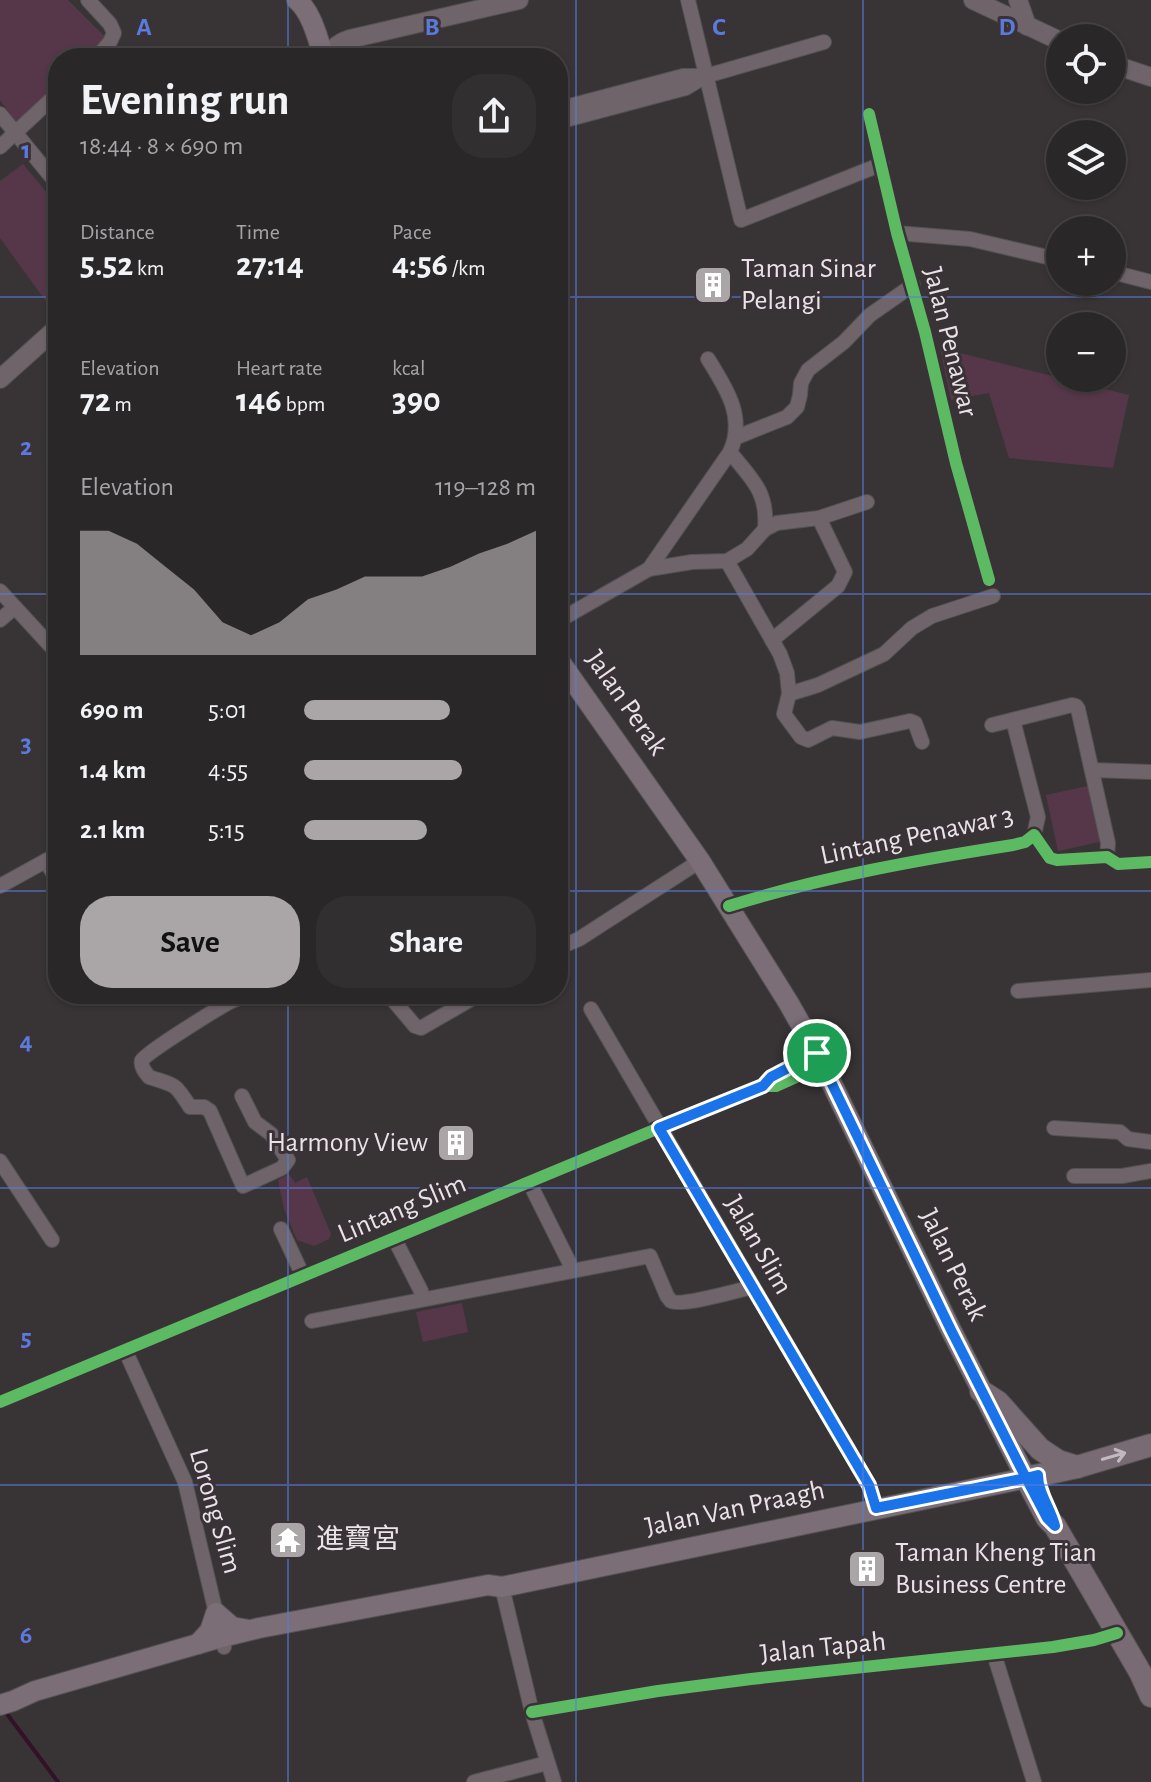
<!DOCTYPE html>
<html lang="en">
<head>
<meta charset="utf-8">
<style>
  body { margin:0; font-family:"Alegreya Sans","Noto Sans SC",sans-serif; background:#322f30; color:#f1f3f6; height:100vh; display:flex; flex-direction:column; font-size:30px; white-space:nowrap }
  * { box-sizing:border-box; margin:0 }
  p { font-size:26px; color:#a5a5a8 }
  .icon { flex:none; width:44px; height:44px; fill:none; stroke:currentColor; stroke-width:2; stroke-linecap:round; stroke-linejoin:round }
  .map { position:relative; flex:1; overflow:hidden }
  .drawer { position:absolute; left:48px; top:48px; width:520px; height:956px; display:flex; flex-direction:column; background:#2a2728; border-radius:32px; box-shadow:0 2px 6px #0004,0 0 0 2px #464445 }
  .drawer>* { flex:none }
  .buttons { position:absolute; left:1046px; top:24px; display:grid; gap:16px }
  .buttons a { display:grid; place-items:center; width:80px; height:80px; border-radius:50%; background:#2a2728; box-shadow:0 2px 6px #0004,0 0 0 2px #464445; font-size:40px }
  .pin { position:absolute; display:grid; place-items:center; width:68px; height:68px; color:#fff; margin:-34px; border:4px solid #fff; border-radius:50%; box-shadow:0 2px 8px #0007 }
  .round { display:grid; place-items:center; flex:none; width:84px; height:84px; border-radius:32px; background:#322f30 }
  .headline { display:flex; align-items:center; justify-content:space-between; height:136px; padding:0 32px }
  h1 { font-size:44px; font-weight:600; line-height:60px }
  .figures { display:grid; grid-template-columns:repeat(3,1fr); gap:12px; height:136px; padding:8px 32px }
  .figures div { display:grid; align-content:center }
  .figures b { font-size:34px; font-weight:600 }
  .figures small { font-size:22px; font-weight:400 }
  .figures p { font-size:22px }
  .chart { height:224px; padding:16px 32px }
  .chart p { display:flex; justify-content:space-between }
  .chart svg { width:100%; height:144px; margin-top:8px; fill:#aaa6a8; opacity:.7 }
  .button { display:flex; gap:16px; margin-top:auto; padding:16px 32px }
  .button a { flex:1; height:92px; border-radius:32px; background:#aaa6a8; color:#111; font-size:32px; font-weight:600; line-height:92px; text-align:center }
  .button a+a { background:#322f30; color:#f1f3f6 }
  ul { padding:0 32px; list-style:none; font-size:26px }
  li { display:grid; grid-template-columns:128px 96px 1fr; align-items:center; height:60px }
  li i { height:20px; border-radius:10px; background:#aaa6a8 }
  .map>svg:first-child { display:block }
  .green { fill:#56374a }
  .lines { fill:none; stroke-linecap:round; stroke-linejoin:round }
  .stream { stroke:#331127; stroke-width:4 }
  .minor-casing { stroke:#535152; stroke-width:16 }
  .tertiary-casing { stroke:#535152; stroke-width:20 }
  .secondary-casing { stroke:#535152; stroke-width:22 }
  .primary-casing { stroke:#535152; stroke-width:24 }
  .minor { stroke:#6f646a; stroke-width:14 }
  .tertiary { stroke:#6f646a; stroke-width:18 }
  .secondary { stroke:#7b6e76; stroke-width:20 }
  .primary { stroke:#796b73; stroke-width:22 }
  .cycleway-casing { stroke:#3a3237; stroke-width:17 }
  .cycleway { stroke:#5cba63; stroke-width:12 }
  .oneway { stroke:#c1b9be }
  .route-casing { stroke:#fff; stroke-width:16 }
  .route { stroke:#1a73e8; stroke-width:10 }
  .grid { fill:none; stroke:#5a7bdc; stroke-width:2; stroke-opacity:0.55 }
  .labels { text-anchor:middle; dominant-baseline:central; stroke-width:6; stroke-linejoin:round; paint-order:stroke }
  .poi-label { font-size:28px; fill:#e8e3e6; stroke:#3a3237; text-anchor:start }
  .street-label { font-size:28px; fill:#e8e3e6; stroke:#3a3237 }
  .grid-label { font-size:26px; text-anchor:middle; font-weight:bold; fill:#5a7bdc; stroke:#3a3237; stroke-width:6; stroke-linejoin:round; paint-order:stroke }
</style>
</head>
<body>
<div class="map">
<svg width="1151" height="1782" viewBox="0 0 1151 1782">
  <rect width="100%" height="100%" fill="#383436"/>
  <g class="green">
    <path d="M0,0H68L105,37L83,58H58V83L17,123L0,100Z"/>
    <path d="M23,164L58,206V295L48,304L0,238V181Z"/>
    <path d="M940,348L1129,395L1113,468L1009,458L989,393L951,400Z"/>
    <path d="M1092,785L1104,841L1058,851L1046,795Z"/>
    <path d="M289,1174L295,1183L307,1177L331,1234L329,1239L314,1246L297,1240L284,1209L278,1180Z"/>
    <path d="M462,1303L468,1332L423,1342L416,1312Z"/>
  </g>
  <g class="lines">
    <path class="stream" d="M4,1710L58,1782"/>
    <g class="minor-casing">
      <g id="minor">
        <path d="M88,0L110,24L114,33L110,42L96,58"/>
        <path d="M688,0L741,220L882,164"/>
        <path d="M558,109L683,76H705"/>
        <path d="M0,114L58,185"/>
        <path d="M869,114L897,233L925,332L956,463L989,580"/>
        <path d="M558,122L686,88L706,76L824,42"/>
        <path d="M0,147L58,93"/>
        <path d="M897,233L970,239L1060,260"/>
        <path d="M1112,272L1151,282"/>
        <path d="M737,437L787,417L797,407L800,395L801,383L808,370L844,342L870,315L913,285"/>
        <path d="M765,529L777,523L819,518L867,502"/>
        <path d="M727,561L780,654L787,673L789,694L784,714L801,737L808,740L832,728L860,732L910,721L915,723L922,742"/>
        <path d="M649,569L730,452C746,417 726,388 708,359"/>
        <path d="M0,591L58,654"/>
        <path d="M0,620L14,608"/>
        <path d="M558,621L649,569L692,562L727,561L747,549L765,529C768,491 752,480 730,452"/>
        <path d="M772,640L838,586L845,572L819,518"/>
        <path d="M789,694L818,685L884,654L912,628L932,616L993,596"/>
        <path d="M1013,720L1038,817L1034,835"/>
        <path d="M992,725L1072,705L1076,706L1078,709L1108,843L1107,857"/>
        <path d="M1092,770L1151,772"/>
        <path d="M46,861L58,882"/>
        <path d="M0,886L58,854"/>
        <path d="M729,906C822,877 917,860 1013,845L1025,842L1034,835L1050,858L1057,860L1107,857L1118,864L1151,862"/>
        <path d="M558,948L579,939L700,861"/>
        <path d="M1018,991L1151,980"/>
        <path d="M388,994L415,1026L421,1028L480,994"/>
        <path d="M591,1009L869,1485L876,1508"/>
        <path d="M763,1086L771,1077L817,1053"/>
        <path d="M242,1096L255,1122L271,1134L288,1160L282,1168L243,1186L210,1111L204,1107H190C174,1082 176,1086 149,1077C145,1072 140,1066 142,1060C144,1054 224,1004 234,1000C240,998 246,996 252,994"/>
        <path d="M1054,1128L1120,1132L1128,1139L1151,1142"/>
        <path d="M0,1161L52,1240"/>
        <path d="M1074,1176H1122L1151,1171"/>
        <path d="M529,1182L569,1262"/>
        <path d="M281,1229L303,1276"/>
        <path d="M394,1238L421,1291"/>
        <path d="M312,1321L650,1256L667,1296C668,1297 669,1299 671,1301C681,1307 739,1290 753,1287"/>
        <path d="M125,1350L185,1482L224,1647"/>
        <path d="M0,1402L659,1128L763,1086H776L823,1065"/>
        <path d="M502,1587L532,1712L554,1782"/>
        <path d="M994,1654L1034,1782"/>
        <path d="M532,1712L658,1691L751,1679L1053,1647L1094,1640L1117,1633"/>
        <path d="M474,1782L547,1763"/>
      </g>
    </g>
    <g class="tertiary-casing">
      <g id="tertiary">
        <path d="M973,0L1060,41"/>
        <path d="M1018,0L1027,26"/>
        <path d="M329,58C331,47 341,42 350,39L519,0"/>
        <path d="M1112,64L1151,77"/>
        <path d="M0,379L58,327"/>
      </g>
    </g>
    <g class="secondary-casing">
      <g id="secondary">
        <path d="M297,0C312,13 318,39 324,58"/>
        <path d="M198,1644L210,1631L216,1613L232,1627L249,1630"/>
        <path d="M0,1705L13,1701L35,1691L222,1637L259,1628L488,1585L502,1587L1026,1478L951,1330L817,1053L788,1002L700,861L558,659"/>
      </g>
    </g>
    <g class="primary-casing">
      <g id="primary">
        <path d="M981,1391L998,1402L1040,1449L1058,1461L1077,1467"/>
        <path d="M1151,1445L1077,1467L1026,1478L1047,1518L1055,1526L1140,1672L1151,1696"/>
      </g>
    </g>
    <use href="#minor" class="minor"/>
    <use href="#tertiary" class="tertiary"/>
    <use href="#secondary" class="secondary"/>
    <use href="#primary" class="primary"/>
    <g class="cycleway-casing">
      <g id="cycleway">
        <path d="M869,114L897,233L925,332L956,463L989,580"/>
        <path d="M729,906C822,877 917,860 1013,845L1025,842L1034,835L1050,858L1057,860L1107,857L1118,864L1151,862"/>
        <path d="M0,1402L659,1128L763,1086H776L823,1065"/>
        <path d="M532,1712L658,1691L751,1679L1053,1647L1094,1640L1117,1633"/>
      </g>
    </g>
    <use href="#cycleway" class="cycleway"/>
  </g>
  <defs><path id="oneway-shaft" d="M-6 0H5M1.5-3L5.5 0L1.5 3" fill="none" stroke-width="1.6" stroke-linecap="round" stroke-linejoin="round" transform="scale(2)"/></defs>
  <use class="oneway" href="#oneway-shaft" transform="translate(1114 1456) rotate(-16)"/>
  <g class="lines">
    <g class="route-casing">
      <path id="route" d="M817,1053L771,1077L763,1086L659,1128L869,1485L876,1508L1026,1478L1047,1518L1055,1526C1051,1509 1038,1493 1038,1475L1026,1478L951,1330L817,1053"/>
    </g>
    <use href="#route" class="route"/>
  </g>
  <path class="grid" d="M288,0V58M576,0V1782M863,0V1782M0,297H58M558,297H1151M0,594H58M558,594H1151M0,891H58M558,891H1151M288,994V1782M0,1188H1151M0,1485H1151"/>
  <defs>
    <g id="building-square" transform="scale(2)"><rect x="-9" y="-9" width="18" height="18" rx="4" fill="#aaa6a8" stroke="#3a3237"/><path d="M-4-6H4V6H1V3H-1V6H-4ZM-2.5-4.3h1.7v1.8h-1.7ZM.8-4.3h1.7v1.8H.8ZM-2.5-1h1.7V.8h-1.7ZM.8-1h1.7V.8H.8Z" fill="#fff"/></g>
    <g id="temple-square" transform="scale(2)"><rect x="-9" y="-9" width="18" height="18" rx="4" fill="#aaa6a8" stroke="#3a3237"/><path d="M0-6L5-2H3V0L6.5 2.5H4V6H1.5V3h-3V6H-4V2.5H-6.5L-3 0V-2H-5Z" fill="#fff"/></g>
  </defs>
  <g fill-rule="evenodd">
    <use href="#building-square" x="713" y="285"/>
    <use href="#building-square" x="456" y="1143"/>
    <use href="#temple-square" x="288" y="1540"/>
    <use href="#building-square" x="867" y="1569"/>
  </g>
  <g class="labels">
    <g class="poi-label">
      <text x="741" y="269">Taman Sinar<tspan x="741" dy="32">Pelangi</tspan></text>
      <text x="428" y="1143" text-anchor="end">Harmony View</text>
      <text x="316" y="1540">進寶宮</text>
      <text x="895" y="1553">Taman Kheng Tian<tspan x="895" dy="32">Business Centre</tspan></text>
    </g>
    <g class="street-label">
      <text transform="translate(950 342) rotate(76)">Jalan Penawar</text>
      <text transform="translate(626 703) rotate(55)">Jalan Perak</text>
      <text transform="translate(917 836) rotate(-12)">Lintang Penawar 3</text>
      <text transform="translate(402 1209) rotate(-23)">Lintang Slim</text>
      <text transform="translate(758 1245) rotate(60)">Jalan Slim</text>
      <text transform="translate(953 1265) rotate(64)">Jalan Perak</text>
      <text transform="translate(735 1509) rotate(-12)">Jalan Van Praagh</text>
      <text transform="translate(215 1511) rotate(74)">Lorong Slim</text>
      <text transform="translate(823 1648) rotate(-6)">Jalan Tapah</text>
    </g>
  </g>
  <g class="grid-label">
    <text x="144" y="35">A</text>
    <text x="432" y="35">B</text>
    <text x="719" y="35">C</text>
    <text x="1007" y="35">D</text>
    <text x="26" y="158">1</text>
    <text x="26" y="455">2</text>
    <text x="26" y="752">3</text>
    <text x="26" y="1049">4</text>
    <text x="26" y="1346">5</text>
    <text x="26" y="1643">6</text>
  </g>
</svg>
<div class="buttons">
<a><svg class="icon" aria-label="locate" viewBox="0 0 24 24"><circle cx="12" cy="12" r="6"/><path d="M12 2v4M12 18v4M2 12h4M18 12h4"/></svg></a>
<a><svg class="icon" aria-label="layers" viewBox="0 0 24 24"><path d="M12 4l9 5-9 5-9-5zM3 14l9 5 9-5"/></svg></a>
<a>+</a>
<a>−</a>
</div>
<div class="pin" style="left:817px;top:1053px;background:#1e9e55"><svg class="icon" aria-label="arrive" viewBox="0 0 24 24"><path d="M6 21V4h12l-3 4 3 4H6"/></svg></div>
<section class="drawer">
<div class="headline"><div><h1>Evening run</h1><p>18:44 · 8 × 690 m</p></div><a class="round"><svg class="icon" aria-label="share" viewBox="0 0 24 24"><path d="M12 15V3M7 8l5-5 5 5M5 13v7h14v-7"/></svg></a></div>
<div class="figures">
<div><p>Distance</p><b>5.52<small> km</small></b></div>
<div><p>Time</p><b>27:14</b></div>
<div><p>Pace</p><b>4:56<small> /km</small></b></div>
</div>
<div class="figures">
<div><p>Elevation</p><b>72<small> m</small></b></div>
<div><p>Heart rate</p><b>146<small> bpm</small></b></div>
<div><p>kcal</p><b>390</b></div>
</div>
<div class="chart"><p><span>Elevation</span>119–128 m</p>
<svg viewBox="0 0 160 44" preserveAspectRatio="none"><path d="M0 44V6L10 6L20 10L30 17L40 24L50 34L60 38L70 34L80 27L90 24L100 20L110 20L120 20L130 17L140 13L150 10L160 6V44z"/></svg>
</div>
<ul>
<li><b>690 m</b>5:01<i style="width:63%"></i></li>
<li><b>1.4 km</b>4:55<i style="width:68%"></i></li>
<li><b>2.1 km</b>5:15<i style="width:53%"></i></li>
</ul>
<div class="button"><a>Save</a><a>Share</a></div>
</section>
</div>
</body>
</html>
